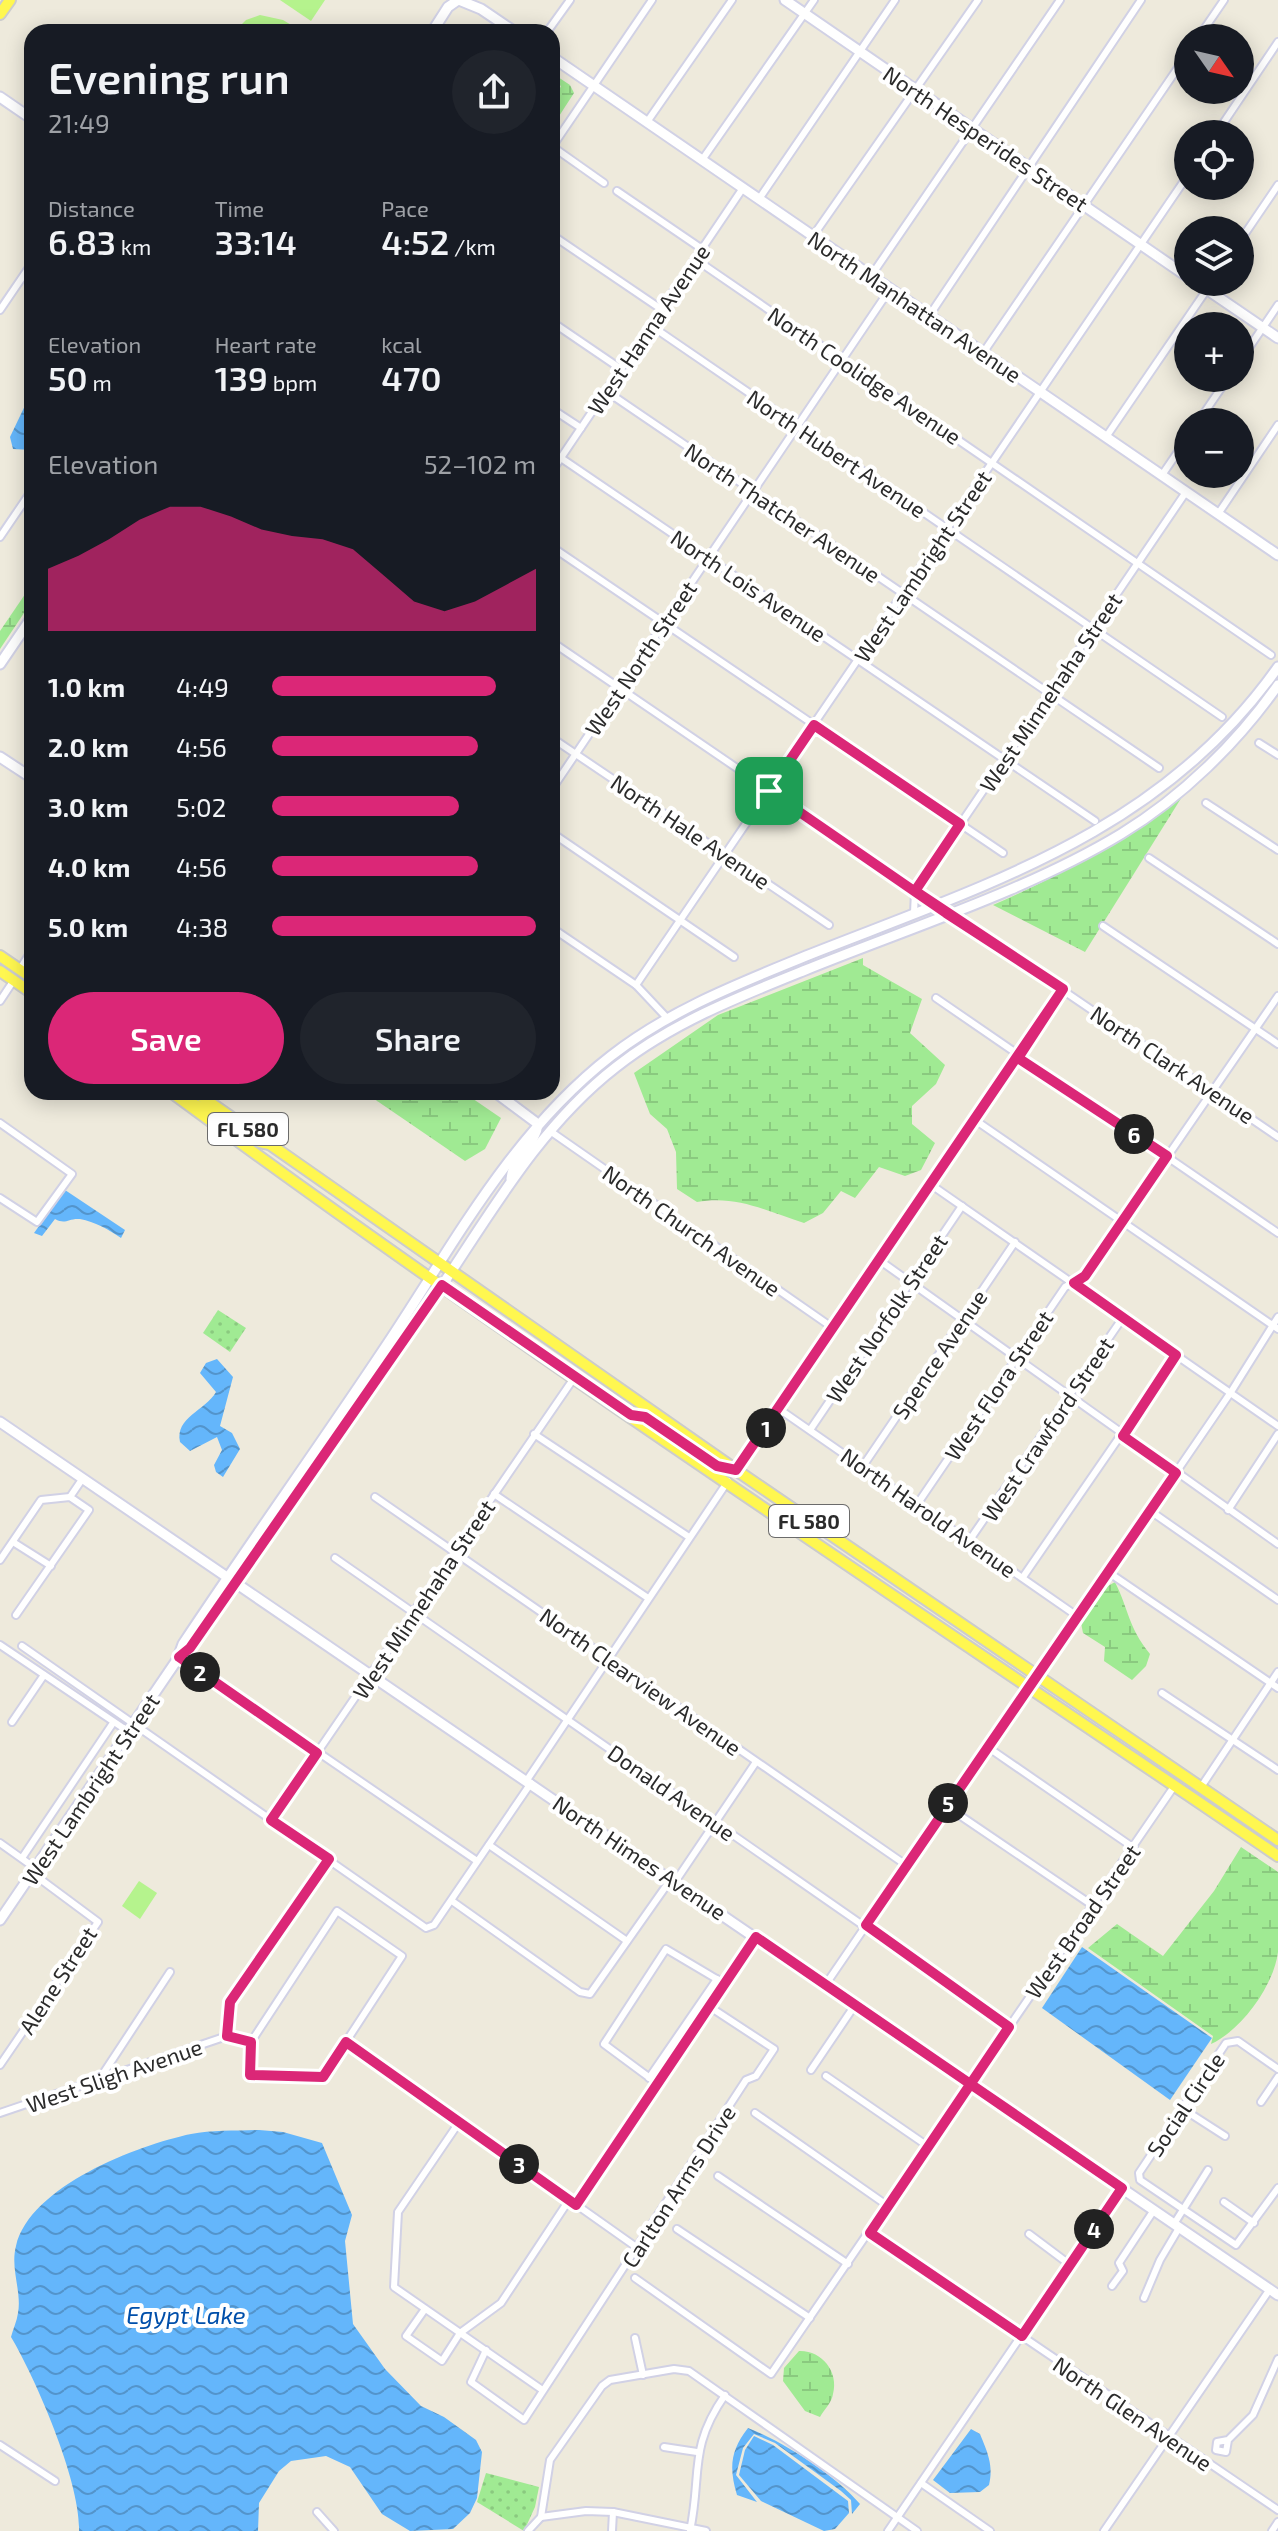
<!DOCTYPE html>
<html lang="en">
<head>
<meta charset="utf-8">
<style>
  body { margin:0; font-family:"Exo 2",sans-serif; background:#20242c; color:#f1f3f6; height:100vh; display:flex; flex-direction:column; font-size:30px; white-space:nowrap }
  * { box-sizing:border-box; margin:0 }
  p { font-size:26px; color:#9ea1a6 }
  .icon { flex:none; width:44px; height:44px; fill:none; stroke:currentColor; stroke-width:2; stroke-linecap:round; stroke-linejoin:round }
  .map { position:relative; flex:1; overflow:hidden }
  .details { position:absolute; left:24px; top:24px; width:536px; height:1076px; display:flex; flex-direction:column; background:#171b24; border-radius:24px; box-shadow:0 4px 20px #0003 }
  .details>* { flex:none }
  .needle { width:52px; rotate:124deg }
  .fabs { position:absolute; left:1174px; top:24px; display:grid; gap:16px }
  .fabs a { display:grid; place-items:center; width:80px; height:80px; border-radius:50%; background:#171b24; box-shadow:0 4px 20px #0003; font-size:40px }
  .pin { position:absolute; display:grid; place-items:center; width:68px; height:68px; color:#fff; margin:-34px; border-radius:16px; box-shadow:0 4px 12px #0006 }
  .km { position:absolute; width:40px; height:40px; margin:-20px; border-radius:50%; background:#222; color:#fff; font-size:22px; line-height:40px; text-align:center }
  .round { display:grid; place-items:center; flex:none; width:84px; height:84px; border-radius:42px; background:#20242c }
  .headline { display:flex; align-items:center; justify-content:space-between; height:136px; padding:0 24px }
  h1 { font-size:44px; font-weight:600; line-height:60px }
  .metrics { display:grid; grid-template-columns:repeat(3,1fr); gap:12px; height:136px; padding:8px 24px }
  .metrics div { display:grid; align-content:center }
  .metrics b { font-size:34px; font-weight:600 }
  .metrics small { font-size:22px; font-weight:400 }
  .metrics p { font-size:22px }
  .chart { height:224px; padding:16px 24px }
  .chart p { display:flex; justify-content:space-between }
  .chart svg { width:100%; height:144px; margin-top:8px; fill:#db2777; opacity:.7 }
  .button { display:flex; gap:16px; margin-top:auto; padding:16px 24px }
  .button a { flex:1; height:92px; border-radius:48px; background:#db2777; color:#fff; font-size:32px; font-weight:600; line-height:92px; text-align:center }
  .button a+a { background:#20242c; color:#f1f3f6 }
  ul { padding:0 24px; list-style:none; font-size:26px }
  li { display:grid; grid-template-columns:128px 96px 1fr; align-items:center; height:60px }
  li i { height:20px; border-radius:10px; background:#db2777 }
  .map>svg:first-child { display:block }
  .wetland { fill:url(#wetland-marsh) }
  .park { fill:url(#park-dots) }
  .pitch { fill:#b5f38d }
  .water { fill:url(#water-waves) }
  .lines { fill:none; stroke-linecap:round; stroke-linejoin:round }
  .street-casing { stroke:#d1d1e5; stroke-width:10 }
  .secondary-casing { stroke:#d1d1e5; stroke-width:13 }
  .primary-casing { stroke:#ccc; stroke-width:14 }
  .street { stroke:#fff; stroke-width:6 }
  .secondary { stroke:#fff; stroke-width:9 }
  .primary { stroke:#fff750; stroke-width:10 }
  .route-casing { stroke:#fff; stroke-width:16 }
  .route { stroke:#db2777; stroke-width:10 }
  .labels { text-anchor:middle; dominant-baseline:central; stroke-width:8; stroke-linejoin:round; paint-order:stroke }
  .shield { fill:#fff; stroke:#6b6b6b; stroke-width:2 }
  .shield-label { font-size:20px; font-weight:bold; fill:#2b2b2b }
  .street-label { font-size:22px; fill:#2b2b2b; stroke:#fff }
  .water-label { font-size:24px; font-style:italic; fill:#004faa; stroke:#fff }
</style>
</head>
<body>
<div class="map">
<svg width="1278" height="2531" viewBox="0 0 1278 2531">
  <defs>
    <pattern id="wetland-marsh" width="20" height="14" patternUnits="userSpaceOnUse" patternTransform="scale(2)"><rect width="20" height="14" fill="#a0ea93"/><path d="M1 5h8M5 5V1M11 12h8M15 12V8" fill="none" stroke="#8ac97f"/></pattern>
    <pattern id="park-dots" width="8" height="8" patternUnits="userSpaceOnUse" patternTransform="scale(2)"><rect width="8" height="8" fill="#a0ea93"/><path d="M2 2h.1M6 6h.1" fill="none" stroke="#8ac97f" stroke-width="1.8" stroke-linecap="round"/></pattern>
    <pattern id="water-waves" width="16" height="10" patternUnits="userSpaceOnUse" patternTransform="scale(2)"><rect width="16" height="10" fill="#64b6fb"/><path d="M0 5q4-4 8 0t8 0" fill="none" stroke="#5394cb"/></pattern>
  </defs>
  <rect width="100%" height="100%" fill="#eeeadc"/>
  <g class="wetland">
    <path d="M552,73L570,85L574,93L552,127V105L561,86L552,80Z"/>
    <path d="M32,584V601L0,649V631Z"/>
    <path d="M1185,792L1085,952L993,905C1062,875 1126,839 1185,792Z"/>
    <path d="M863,958V965L922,999L910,1033L945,1065L936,1084L912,1106V1124L935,1143L921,1170L905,1176L879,1167L855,1198L841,1191L823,1213L804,1223C766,1211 737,1195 697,1202L677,1189L676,1152L667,1129L650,1114L634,1073L718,1015Z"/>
    <path d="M364,1092H463L501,1118L485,1149L465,1161Z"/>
    <path d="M1115,1582C1129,1610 1128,1627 1150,1654L1146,1666L1132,1680L1104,1661L1105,1647L1083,1633L1080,1618L1101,1590Z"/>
    <path d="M1241,1847L1278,1872C1278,1898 1278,1926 1278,1952C1274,1985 1242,2030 1211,2044L1213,2036L1088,1948L1117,1924L1163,1956L1214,1891Z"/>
    <path d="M799,2351C821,2350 839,2371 833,2394C832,2402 824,2410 820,2417L805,2411L783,2381L784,2368Z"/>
  </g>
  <g class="park">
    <path d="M218,1310L246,1328L230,1352L203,1333Z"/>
    <path d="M486,2473L539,2487L535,2507L524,2531L477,2502Z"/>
  </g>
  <g class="pitch">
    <path d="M280,0H325L311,21Z"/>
    <path d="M260,15L283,20L303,32H234L246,20Z"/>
    <path d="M139,1881L157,1893L140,1919L122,1906Z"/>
  </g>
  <g class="water">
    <path d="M32,391V450L13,449L10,437Z"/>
    <path d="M65,1190L125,1230L121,1238C108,1229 95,1222 80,1219C68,1218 66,1225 55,1219L42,1236L34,1233Z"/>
    <path d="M217,1359L233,1377L220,1426L232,1433L240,1449L223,1477L216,1472L214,1465L222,1450L217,1437L190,1451L180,1442C175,1417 205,1411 216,1392L200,1373L206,1363Z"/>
    <path d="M1082,1947L1212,2038L1170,2100L1042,2008Z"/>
    <path d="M259,2130L283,2132L322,2143L352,2215L345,2241L353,2324L385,2369L421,2406L444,2417L476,2440L482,2452L477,2498L470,2513L453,2529L410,2531L382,2514L350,2467L326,2456L291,2461L279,2471L259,2503L258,2531H79C81,2483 36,2379 11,2337C13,2329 17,2321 18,2313C22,2292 10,2268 16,2246C30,2186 138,2145 191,2134C212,2130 237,2131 259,2130Z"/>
    <path d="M748,2428C784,2442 835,2475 860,2504L852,2514L851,2500L841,2491L775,2443L754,2434L743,2448L736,2475L757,2502L737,2495C729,2468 730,2451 748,2428Z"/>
    <path d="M971,2429L980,2434C987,2451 994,2466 989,2485L980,2492L950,2493L933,2480Z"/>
    <path d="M754,2436L773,2445L848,2501L849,2513L835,2529L824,2531L761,2501L739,2475L745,2450Z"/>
  </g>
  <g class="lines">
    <g class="street-casing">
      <g id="street">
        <path d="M547,32L570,0"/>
        <path d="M1198,38L1224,0"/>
        <path d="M647,122L732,0"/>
        <path d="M1216,134L1278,42"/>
        <path d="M552,147L652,0"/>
        <path d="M553,147L604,183"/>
        <path d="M702,160L814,0"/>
        <path d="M617,191L702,249"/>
        <path d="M759,199L895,0"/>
        <path d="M552,235L661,309"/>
        <path d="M813,236L978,0"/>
        <path d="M1240,241L1278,185"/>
        <path d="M695,259L1271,655"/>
        <path d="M871,276L1060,0"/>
        <path d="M0,310L32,263"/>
        <path d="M929,316L1141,0"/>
        <path d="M552,322L621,369"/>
        <path d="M650,325L1222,717"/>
        <path d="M983,353L1188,53"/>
        <path d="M1240,361L1278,305"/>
        <path d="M606,391L1159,768"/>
        <path d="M552,409L581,428"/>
        <path d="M1198,422L1228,378"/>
        <path d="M1106,437L1212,282"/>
        <path d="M561,458L1095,821"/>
        <path d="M552,471L743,188"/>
        <path d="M1162,475L1188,437"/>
        <path d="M1218,514L1278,425"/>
        <path d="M0,537L32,490"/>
        <path d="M552,547L1003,853"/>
        <path d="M552,642L1278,1137"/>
        <path d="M552,738L829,925"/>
        <path d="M1259,743L1278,755"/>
        <path d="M552,789L890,289"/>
        <path d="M1206,803L1278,850"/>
        <path d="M552,833L734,957"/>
        <path d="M1149,858L1278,944"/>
        <path d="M914,913L915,891L1186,492"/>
        <path d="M1103,926L1278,1044"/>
        <path d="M552,928L636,985L668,1019"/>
        <path d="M636,985L1188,175"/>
        <path d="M936,998L1278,1233"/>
        <path d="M0,1001L14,980"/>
        <path d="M975,1120L1278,1329"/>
        <path d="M0,1123L72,1174L37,1222L0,1198"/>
        <path d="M550,1131L833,1328"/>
        <path d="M930,1184L1278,1426"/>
        <path d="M879,1260L1278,1544"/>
        <path d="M779,1409L1077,1616"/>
        <path d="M810,1430L962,1206"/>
        <path d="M534,1434L689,1537"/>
        <path d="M863,1466L1015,1242"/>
        <path d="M736,1470L1063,989"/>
        <path d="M494,1494L648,1598"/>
        <path d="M70,1497L83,1478"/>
        <path d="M375,1497L906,1865"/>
        <path d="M916,1506L1065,1287L1085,1276L1278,996"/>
        <path d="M1149,1510L1278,1600"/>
        <path d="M1228,1510L1278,1434"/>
        <path d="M969,1541L1124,1316"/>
        <path d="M13,1542L51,1566"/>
        <path d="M335,1558L1009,2027"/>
        <path d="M0,1560L41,1500L70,1497L89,1510L16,1615"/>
        <path d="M1108,1572L1278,1688"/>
        <path d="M1023,1577L1176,1355"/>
        <path d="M0,1645L129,1732"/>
        <path d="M22,1646L426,1928L434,1925L531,1783"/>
        <path d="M179,1657L477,1861"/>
        <path d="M1162,1693L1278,1770"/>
        <path d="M12,1722L44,1675"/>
        <path d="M986,1746L1134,1848"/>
        <path d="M527,1780L728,1481"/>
        <path d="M1201,1787L1278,1672"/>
        <path d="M946,1806L1092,1905"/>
        <path d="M271,1820L574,1378"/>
        <path d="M0,1843L35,1868"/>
        <path d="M489,1845L627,1941"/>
        <path d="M22,1858L113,1723"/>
        <path d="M675,1882L756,1762"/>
        <path d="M452,1901L580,1992L590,1994L671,1879"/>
        <path d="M337,1911L402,1956L323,2077L250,2075L251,2042Z"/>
        <path d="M826,1984L1231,1392L1278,1317"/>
        <path d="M227,2036L230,2002L329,1859"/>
        <path d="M346,2042L639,2249"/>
        <path d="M0,2065L98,1922L32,1873"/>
        <path d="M1278,2069L1238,2041L1226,2043L1139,2173L1140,2180L1236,2245L1278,2188"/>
        <path d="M811,2070L855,2005"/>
        <path d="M826,2076L929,2147"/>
        <path d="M649,2078L717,1979"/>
        <path d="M97,2083L170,1972"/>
        <path d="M658,2084L604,2044L666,1949L725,1984"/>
        <path d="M1261,2102L1278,2077"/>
        <path d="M1183,2109L1225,2136"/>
        <path d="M0,2113L227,2036L251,2042"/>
        <path d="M755,2113L888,2206"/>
        <path d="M460,2121L398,2212L394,2287L541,2389"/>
        <path d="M718,2176L848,2264"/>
        <path d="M1224,2202L1254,2223"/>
        <path d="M576,2205L710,2007"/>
        <path d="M1174,2224L1208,2170"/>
        <path d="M677,2229L810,2318"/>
        <path d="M870,2233L1278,2510"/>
        <path d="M1029,2234L1069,2264"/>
        <path d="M635,2278L771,2374L1175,1785"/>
        <path d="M1112,2286L1123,2271L1119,2263L1154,2210"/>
        <path d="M1144,2298L1160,2260L1179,2228"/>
        <path d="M425,2309L406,2336L442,2361L460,2333L501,2303L569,2200"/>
        <path d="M635,2338L643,2375"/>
        <path d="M486,2350L471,2382L524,2420L746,2080L756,2076L774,2049L710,2007L756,1937"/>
        <path d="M1228,2440L1226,2452L1216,2450L1217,2442L1228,2440L1253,2415L1278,2359"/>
        <path d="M0,2445L55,2481"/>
        <path d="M664,2447L697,2452"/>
        <path d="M921,2483L990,2531"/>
        <path d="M317,2512L334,2531"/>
        <path d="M541,2517L586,2511L613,2512L706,2531"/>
        <path d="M528,2531L541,2517L550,2460L602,2386L610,2380L674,2369L689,2371L917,2531"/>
        <path d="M612,2531L613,2512"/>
        <path d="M690,2531C702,2474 688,2448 725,2395"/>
        <path d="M888,2531L1122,2188"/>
        <path d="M1104,2531L1270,2289"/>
        <path d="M1272,2531L1278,2522"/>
      </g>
    </g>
    <g class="secondary-casing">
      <g id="secondary">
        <path d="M459,0L481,9L515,32"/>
        <path d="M785,0L1188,277"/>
        <path d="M432,32L448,7L458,0"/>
        <path d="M552,57L1278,555"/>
        <path d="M0,97L32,119"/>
        <path d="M1196,282L1278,338"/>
        <path d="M0,664L32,617"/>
        <path d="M0,757L32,778"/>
        <path d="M21,970L32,953"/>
        <path d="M495,1092L538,1124C536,1145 513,1156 511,1179"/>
        <path d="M0,1422L1278,2295"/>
        <path d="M179,1655L183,1644C250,1543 321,1444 388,1343C455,1242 513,1132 611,1056C670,1010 738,984 806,956C985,885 1161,833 1278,667"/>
        <path d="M0,1920L179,1657L190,1648C270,1533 351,1417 431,1302C487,1220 536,1129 616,1067C672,1023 738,997 803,971C906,929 1027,891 1121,834C1182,797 1237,743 1278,685"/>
      </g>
    </g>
    <g class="primary-casing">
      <g id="primary">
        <path d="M0,14L10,0"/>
        <path d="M0,956L32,978"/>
        <path d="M0,971L32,993"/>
        <path d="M171,1092C532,1358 908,1604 1278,1856"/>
        <path d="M195,1092L736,1470L1278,1840"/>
        <path d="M193,1104C221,1113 240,1141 270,1144"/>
      </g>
    </g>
    <use href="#street" class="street"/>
    <use href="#secondary" class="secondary"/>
    <use href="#primary" class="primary"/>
  </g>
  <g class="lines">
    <g class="route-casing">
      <path id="route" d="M769,791L946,913L1063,989L736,1470L717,1466L645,1417L631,1415L442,1285L190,1648L179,1657L317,1753L271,1820L329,1859L230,2002L227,2036L251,2042L250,2075L323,2077L346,2042L576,2205L756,1937C878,2020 1000,2105 1122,2188L1022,2336L870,2233L1009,2027L866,1925L1176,1473L1123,1436L1176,1355L1074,1283L1085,1276L1167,1156L1018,1058L1063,989L915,891L960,824L814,725L769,791"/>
    </g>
    <use href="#route" class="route"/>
  </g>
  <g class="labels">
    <g class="shield">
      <rect x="208" y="1113" width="80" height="32" rx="6"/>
      <rect x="769" y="1505" width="80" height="32" rx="6"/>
    </g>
    <g class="shield-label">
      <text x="248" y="1129">FL 580</text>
      <text x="809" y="1521">FL 580</text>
    </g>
    <g class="street-label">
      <text transform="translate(986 138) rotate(34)">North Hesperides Street</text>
      <text transform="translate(915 306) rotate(34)">North Manhattan Avenue</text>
      <text transform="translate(648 329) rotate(-56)">West Hanna Avenue</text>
      <text transform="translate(865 375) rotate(34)">North Coolidge Avenue</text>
      <text transform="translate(837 453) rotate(34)">North Hubert Avenue</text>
      <text transform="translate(783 512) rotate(34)">North Thatcher Avenue</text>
      <text transform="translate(922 566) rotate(-56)">West Lambright Street</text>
      <text transform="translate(749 585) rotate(34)">North Lois Avenue</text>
      <text transform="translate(640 658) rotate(-56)">West North Street</text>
      <text transform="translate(1050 692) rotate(-56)">West Minnehaha Street</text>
      <text transform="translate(691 831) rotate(34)">North Hale Avenue</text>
      <text transform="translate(1173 1064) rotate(34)">North Clark Avenue</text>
      <text transform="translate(692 1230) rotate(35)">North Church Avenue</text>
      <text transform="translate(886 1318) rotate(-56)">West Norfolk Street</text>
      <text transform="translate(939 1354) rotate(-56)">Spence Avenue</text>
      <text transform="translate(998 1385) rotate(-56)">West Flora Street</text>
      <text transform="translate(1047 1429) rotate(-56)">West Crawford Street</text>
      <text transform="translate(929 1512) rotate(35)">North Harold Avenue</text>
      <text transform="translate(423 1599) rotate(-56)">West Minnehaha Street</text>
      <text transform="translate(641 1681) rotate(35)">North Clearview Avenue</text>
      <text transform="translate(90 1789) rotate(-56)">West Lambright Street</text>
      <text transform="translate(672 1792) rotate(35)">Donald Avenue</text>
      <text transform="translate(640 1857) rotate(34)">North Himes Avenue</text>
      <text transform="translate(1082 1921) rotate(-55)">West Broad Street</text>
      <text transform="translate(57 1980) rotate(-57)">Alene Street</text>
      <text transform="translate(114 2075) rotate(-19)">West Sligh Avenue</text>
      <text transform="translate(1185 2104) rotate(-56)">Social Circle</text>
      <text transform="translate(678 2186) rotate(-57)">Carlton Arms Drive</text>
      <text transform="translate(1133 2413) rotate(34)">North Glen Avenue</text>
    </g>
    <g class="water-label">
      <text x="186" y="2314">Egypt Lake</text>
    </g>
  </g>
</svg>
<div class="fabs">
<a><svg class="needle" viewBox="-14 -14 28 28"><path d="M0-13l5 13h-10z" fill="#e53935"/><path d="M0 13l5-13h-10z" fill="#9ea1a6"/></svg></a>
<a><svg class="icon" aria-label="locate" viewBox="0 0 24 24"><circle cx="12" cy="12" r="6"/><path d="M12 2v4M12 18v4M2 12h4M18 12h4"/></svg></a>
<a><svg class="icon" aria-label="layers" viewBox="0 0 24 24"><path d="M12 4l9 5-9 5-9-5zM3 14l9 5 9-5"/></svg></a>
<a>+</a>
<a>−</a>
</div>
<div class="pin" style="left:769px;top:791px;background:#1e9e55"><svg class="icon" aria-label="arrive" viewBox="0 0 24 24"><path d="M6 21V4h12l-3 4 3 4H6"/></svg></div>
<b class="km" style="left:766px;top:1428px">1</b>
<b class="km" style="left:200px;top:1672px">2</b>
<b class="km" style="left:519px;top:2164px">3</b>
<b class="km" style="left:1094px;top:2229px">4</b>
<b class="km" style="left:948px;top:1803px">5</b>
<b class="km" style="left:1134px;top:1134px">6</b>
<section class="details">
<div class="headline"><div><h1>Evening run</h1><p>21:49</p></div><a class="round"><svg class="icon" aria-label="share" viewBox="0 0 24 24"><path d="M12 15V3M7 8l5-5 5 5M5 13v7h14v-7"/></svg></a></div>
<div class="metrics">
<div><p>Distance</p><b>6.83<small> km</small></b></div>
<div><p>Time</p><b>33:14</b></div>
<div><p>Pace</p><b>4:52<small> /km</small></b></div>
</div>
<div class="metrics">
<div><p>Elevation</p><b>50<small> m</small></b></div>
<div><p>Heart rate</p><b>139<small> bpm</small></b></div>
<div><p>kcal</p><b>470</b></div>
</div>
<div class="chart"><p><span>Elevation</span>52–102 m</p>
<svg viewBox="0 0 160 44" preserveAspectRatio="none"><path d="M0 44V25L10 21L20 16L30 10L40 6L50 6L60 9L70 13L80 15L90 16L100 19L110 27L120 35L130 38L140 35L150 30L160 25V44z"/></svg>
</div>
<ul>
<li><b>1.0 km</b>4:49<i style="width:85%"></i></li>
<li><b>2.0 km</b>4:56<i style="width:78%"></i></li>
<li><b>3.0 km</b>5:02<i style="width:71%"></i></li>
<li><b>4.0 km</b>4:56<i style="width:78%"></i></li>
<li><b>5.0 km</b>4:38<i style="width:100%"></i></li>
</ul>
<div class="button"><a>Save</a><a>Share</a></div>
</section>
</div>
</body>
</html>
